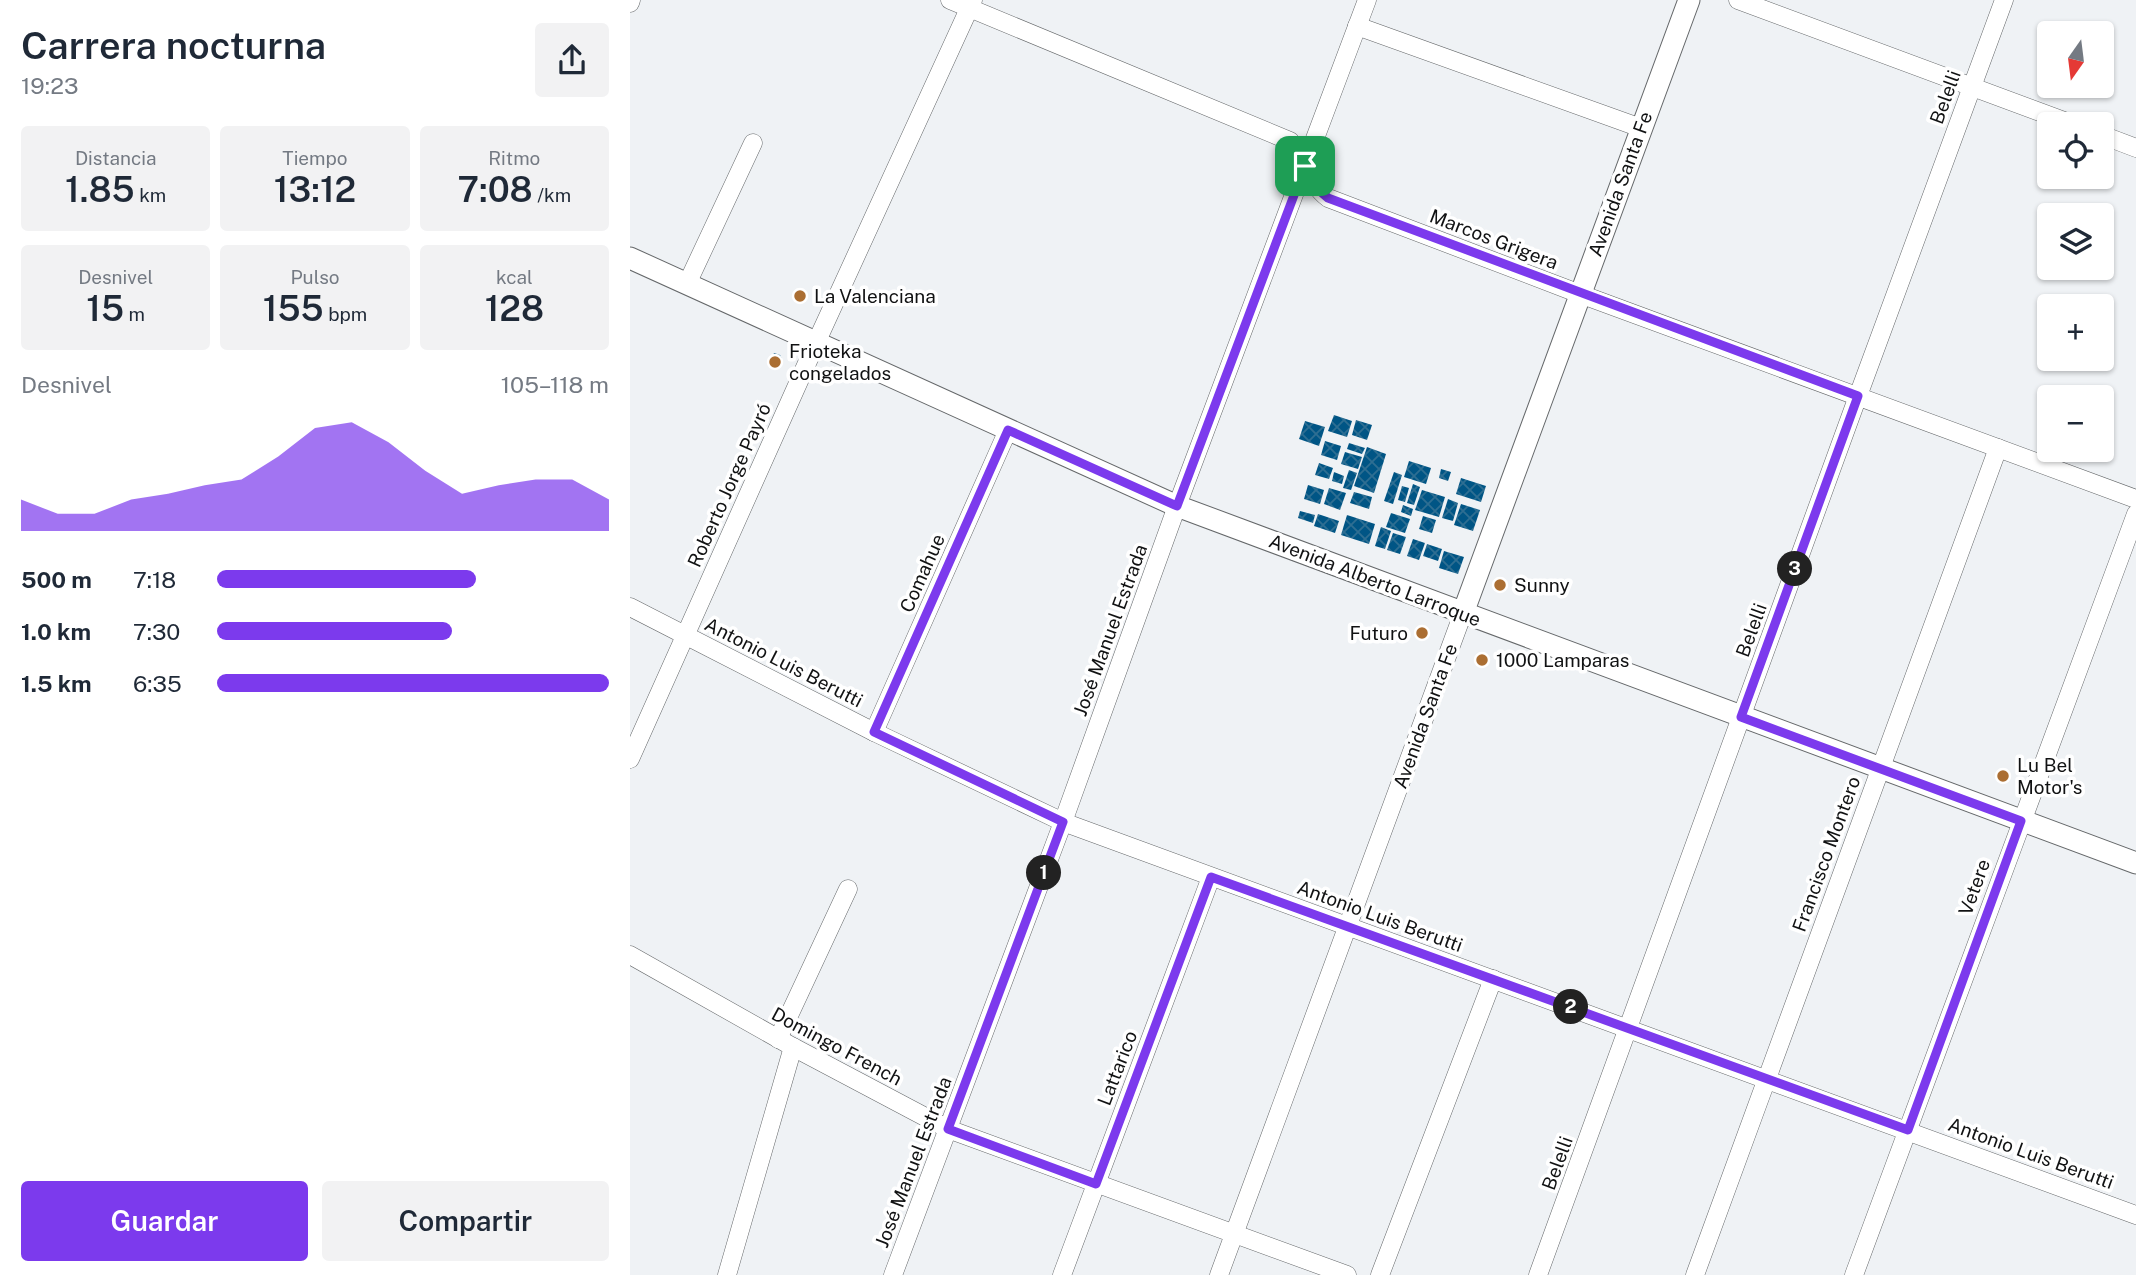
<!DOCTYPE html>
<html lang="es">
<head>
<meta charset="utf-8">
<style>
  body { margin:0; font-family:"Public Sans",sans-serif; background:#f2f2f3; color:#1f2937; height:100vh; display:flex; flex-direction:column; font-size:26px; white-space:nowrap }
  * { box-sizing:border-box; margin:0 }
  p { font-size:23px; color:#747a83 }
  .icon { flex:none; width:38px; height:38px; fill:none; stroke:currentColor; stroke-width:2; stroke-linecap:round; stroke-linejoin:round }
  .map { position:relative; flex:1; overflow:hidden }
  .drawer { display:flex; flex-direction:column; background:#fff; width:630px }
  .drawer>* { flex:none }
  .needle { width:46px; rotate:194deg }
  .controls { position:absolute; left:1407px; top:21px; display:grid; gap:14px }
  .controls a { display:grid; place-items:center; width:77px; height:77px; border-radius:7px; background:#fff; box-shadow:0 2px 5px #0004; font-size:35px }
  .pin { position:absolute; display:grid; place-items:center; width:60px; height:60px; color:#fff; margin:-30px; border-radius:14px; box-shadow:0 4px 10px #0006 }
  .km { position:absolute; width:35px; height:35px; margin:-18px; border-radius:50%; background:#222; color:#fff; font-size:19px; line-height:35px; text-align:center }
  .round { display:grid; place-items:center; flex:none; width:74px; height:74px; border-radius:7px; background:#f2f2f3 }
  .head { display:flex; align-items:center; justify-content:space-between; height:119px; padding:0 21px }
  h1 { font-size:38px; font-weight:600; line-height:52px }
  .figures { display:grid; grid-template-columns:repeat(3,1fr); gap:10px; height:119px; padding:7px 21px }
  .figures div { display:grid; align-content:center; border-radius:7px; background:#f2f2f3; text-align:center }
  .figures b { font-size:35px; font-weight:600 }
  .figures small { font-size:19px; font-weight:400 }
  .figures p { font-size:19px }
  .chart { height:196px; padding:14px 21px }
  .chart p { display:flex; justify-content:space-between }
  .chart svg { width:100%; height:126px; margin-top:7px; fill:#7c3aed; opacity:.7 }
  .primary-button { display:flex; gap:14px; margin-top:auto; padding:14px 21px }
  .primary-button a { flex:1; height:80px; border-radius:7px; background:#7c3aed; color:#fff; font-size:28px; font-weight:600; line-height:80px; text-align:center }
  .primary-button a+a { background:#f2f2f3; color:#1f2937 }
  ul { padding:0 21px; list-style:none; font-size:23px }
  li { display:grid; grid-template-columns:112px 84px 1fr; align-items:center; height:52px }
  li i { height:18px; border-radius:9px; background:#7c3aed }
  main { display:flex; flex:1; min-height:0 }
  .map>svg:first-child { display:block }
  .building { fill:url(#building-cross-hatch) }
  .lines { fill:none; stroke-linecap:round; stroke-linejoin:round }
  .minor-casing { stroke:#65686a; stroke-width:19 }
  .major-casing { stroke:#65686a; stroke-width:23 }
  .minor { stroke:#fff; stroke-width:18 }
  .major { stroke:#fff; stroke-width:21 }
  .route-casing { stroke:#fff; stroke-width:14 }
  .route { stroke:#7c3aed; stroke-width:9 }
  .poi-dot { fill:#ab6e32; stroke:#fff; stroke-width:2.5 }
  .labels { text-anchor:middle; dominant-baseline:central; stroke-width:7; stroke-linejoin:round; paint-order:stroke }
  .street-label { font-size:19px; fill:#111213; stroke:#fff }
  .poi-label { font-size:19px; fill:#111213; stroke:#fff; text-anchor:start }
</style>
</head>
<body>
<main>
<section class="drawer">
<div class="head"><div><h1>Carrera nocturna</h1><p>19:23</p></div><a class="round"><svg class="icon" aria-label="share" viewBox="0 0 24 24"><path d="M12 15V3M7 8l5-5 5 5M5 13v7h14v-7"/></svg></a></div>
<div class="figures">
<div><p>Distancia</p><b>1.85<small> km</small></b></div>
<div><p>Tiempo</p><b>13:12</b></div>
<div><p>Ritmo</p><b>7:08<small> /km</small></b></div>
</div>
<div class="figures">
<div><p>Desnivel</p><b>15<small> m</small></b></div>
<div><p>Pulso</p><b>155<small> bpm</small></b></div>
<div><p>kcal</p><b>128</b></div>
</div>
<div class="chart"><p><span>Desnivel</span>105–118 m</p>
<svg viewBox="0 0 160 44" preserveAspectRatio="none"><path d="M0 44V33L10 38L20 38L30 33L40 31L50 28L60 26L70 18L80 8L90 6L100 13L110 23L120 31L130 28L140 26L150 26L160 33V44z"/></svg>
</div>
<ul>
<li><b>500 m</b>7:18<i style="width:66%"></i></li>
<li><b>1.0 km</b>7:30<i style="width:60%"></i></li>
<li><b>1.5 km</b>6:35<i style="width:100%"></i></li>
</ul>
<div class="primary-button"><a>Guardar</a><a>Compartir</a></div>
</section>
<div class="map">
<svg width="1506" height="1275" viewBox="0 0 1506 1275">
  <defs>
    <pattern id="building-cross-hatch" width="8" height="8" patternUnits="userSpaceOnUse" patternTransform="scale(1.75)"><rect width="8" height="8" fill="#005585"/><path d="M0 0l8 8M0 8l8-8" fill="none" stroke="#2e6e92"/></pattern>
  </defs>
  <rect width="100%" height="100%" fill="#eff2f5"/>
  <g class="building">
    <path d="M144,353L150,355L152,359L147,369L139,366Z"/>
    <path d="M704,415L722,421L717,437L698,431Z"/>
    <path d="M726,420L742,425L737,440L722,435Z"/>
    <path d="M675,421L695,427L689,446L669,439Z"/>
    <path d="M695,441L711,446L707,460L691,455Z"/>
    <path d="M719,443L735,448L732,454L717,449Z"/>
    <path d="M737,447L756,454L744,493L724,486Z"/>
    <path d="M715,452L732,457L728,469L711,464Z"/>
    <path d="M779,461L801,468L796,484L774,477Z"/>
    <path d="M689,463L703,468L699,479L685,475Z"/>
    <path d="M811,469L821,472L818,481L809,478Z"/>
    <path d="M719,470L727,473L721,490L713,488Z"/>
    <path d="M704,472L714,476L712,484L702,481Z"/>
    <path d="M764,472L772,475L763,504L754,501Z"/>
    <path d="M831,478L856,486L851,502L826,494Z"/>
    <path d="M783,484L790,487L784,505L777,503Z"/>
    <path d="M678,485L694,490L690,504L674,499Z"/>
    <path d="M772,486L779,488L775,502L768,500Z"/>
    <path d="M699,488L716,493L710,510L694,504Z"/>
    <path d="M792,490L815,497L809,517L785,510Z"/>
    <path d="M724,492L742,497L739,509L720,503Z"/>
    <path d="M818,499L828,503L823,521L812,518Z"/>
    <path d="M831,504L850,510L843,531L824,525Z"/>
    <path d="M773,505L783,509L781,516L771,512Z"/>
    <path d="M670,511L685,515L683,523L668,518Z"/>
    <path d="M761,513L780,519L775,533L756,527Z"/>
    <path d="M688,514L709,521L705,533L684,526Z"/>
    <path d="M717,515L745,524L739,544L711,535Z"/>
    <path d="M793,516L806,520L802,533L789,529Z"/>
    <path d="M751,527L761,531L755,549L745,546Z"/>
    <path d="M763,533L776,537L770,554L757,550Z"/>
    <path d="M783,539L795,543L789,560L777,556Z"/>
    <path d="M797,544L812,549L808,561L793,556Z"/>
    <path d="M814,551L834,557L828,574L809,568Z"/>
  </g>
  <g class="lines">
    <g class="minor-casing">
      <g id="minor">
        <path d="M320,0L660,141C676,159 678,183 698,198L950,294L1506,499"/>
        <path d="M1108,0L1442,124"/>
        <path d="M0,3L1,0"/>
        <path d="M727,26L1011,128"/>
        <path d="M1472,135L1506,148"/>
        <path d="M57,284L123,143"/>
        <path d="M0,607L244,732L433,822L1506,1215"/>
        <path d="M244,732L378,430"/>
        <path d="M0,759L186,343L343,0"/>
        <path d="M0,955L163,1047L318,1129L717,1275"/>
        <path d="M148,1039L218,889"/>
        <path d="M97,1275L163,1047"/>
        <path d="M263,1275L433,822L547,506L737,0"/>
        <path d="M432,1275L581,877"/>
        <path d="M589,1275L833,613"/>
        <path d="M750,1275L863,979"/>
        <path d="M908,1275L1228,396L1374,0"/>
        <path d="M1065,1275L1368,448"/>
        <path d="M1224,1275L1506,514"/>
      </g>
    </g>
    <g class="major-casing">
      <g id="major">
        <path d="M0,258L547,506L1506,863"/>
        <path d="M833,613L1059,0"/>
      </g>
    </g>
    <use href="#minor" class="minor"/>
    <use href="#major" class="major"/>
  </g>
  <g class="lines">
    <g class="route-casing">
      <path id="route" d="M675,166L683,185L698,198L1228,396L1111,717L1391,821L1278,1130L581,877L466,1184L318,1129L433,822L244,732L378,430L547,506Z"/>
    </g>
    <use href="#route" class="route"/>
  </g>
  <g class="poi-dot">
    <circle cx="170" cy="296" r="7"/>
    <circle cx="145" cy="362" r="7"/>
    <circle cx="870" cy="585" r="7"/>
    <circle cx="792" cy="633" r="7"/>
    <circle cx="852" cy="660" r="7"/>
    <circle cx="1373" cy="776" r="7"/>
  </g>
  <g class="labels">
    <g class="street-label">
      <text transform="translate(1315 97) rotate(-70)">Belelli</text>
      <text transform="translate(990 184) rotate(-70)">Avenida Santa Fe</text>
      <text transform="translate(864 239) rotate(21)">Marcos Grigera</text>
      <text transform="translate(99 485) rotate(-66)">Roberto Jorge Payró</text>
      <text transform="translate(292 573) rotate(-66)">Comahue</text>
      <text transform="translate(745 580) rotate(21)">Avenida Alberto Larroque</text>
      <text transform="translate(480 630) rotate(-70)">José Manuel Estrada</text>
      <text transform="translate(1121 630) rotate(-70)">Belelli</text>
      <text transform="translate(154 662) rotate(27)">Antonio Luis Berutti</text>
      <text transform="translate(795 716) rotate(-70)">Avenida Santa Fe</text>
      <text transform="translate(1196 854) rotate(-70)">Francisco Montero</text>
      <text transform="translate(1344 887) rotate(-70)">Vetere</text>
      <text transform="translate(750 916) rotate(20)">Antonio Luis Berutti</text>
      <text transform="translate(207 1046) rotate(28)">Domingo French</text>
      <text transform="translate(487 1068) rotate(-69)">Lattarico</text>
      <text transform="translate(1401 1153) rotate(20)">Antonio Luis Berutti</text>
      <text transform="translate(283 1162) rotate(-69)">José Manuel Estrada</text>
      <text transform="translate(927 1163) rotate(-70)">Belelli</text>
    </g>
    <g class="poi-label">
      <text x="184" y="296">La Valenciana</text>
      <text x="159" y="351">Frioteka<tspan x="159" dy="22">congelados</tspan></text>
      <text x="884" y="585">Sunny</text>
      <text x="778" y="633" text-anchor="end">Futuro</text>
      <text x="866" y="660">1000 Lamparas</text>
      <text x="1387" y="765">Lu Bel<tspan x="1387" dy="22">Motor's</tspan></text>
    </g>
  </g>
</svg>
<div class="controls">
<a><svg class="needle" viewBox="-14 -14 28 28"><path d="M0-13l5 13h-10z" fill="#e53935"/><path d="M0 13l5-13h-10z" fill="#747a83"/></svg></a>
<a><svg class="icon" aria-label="locate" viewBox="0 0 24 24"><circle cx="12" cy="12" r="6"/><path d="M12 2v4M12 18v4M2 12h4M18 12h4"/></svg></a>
<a><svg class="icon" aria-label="layers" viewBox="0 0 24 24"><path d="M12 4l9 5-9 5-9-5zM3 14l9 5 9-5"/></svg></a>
<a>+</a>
<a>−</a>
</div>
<div class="pin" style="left:675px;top:166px;background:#1e9e55"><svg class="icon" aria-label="arrive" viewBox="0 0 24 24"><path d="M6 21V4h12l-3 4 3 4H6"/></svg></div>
<b class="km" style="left:414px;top:873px">1</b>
<b class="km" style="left:941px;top:1007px">2</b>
<b class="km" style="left:1165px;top:569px">3</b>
</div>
</main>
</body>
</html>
